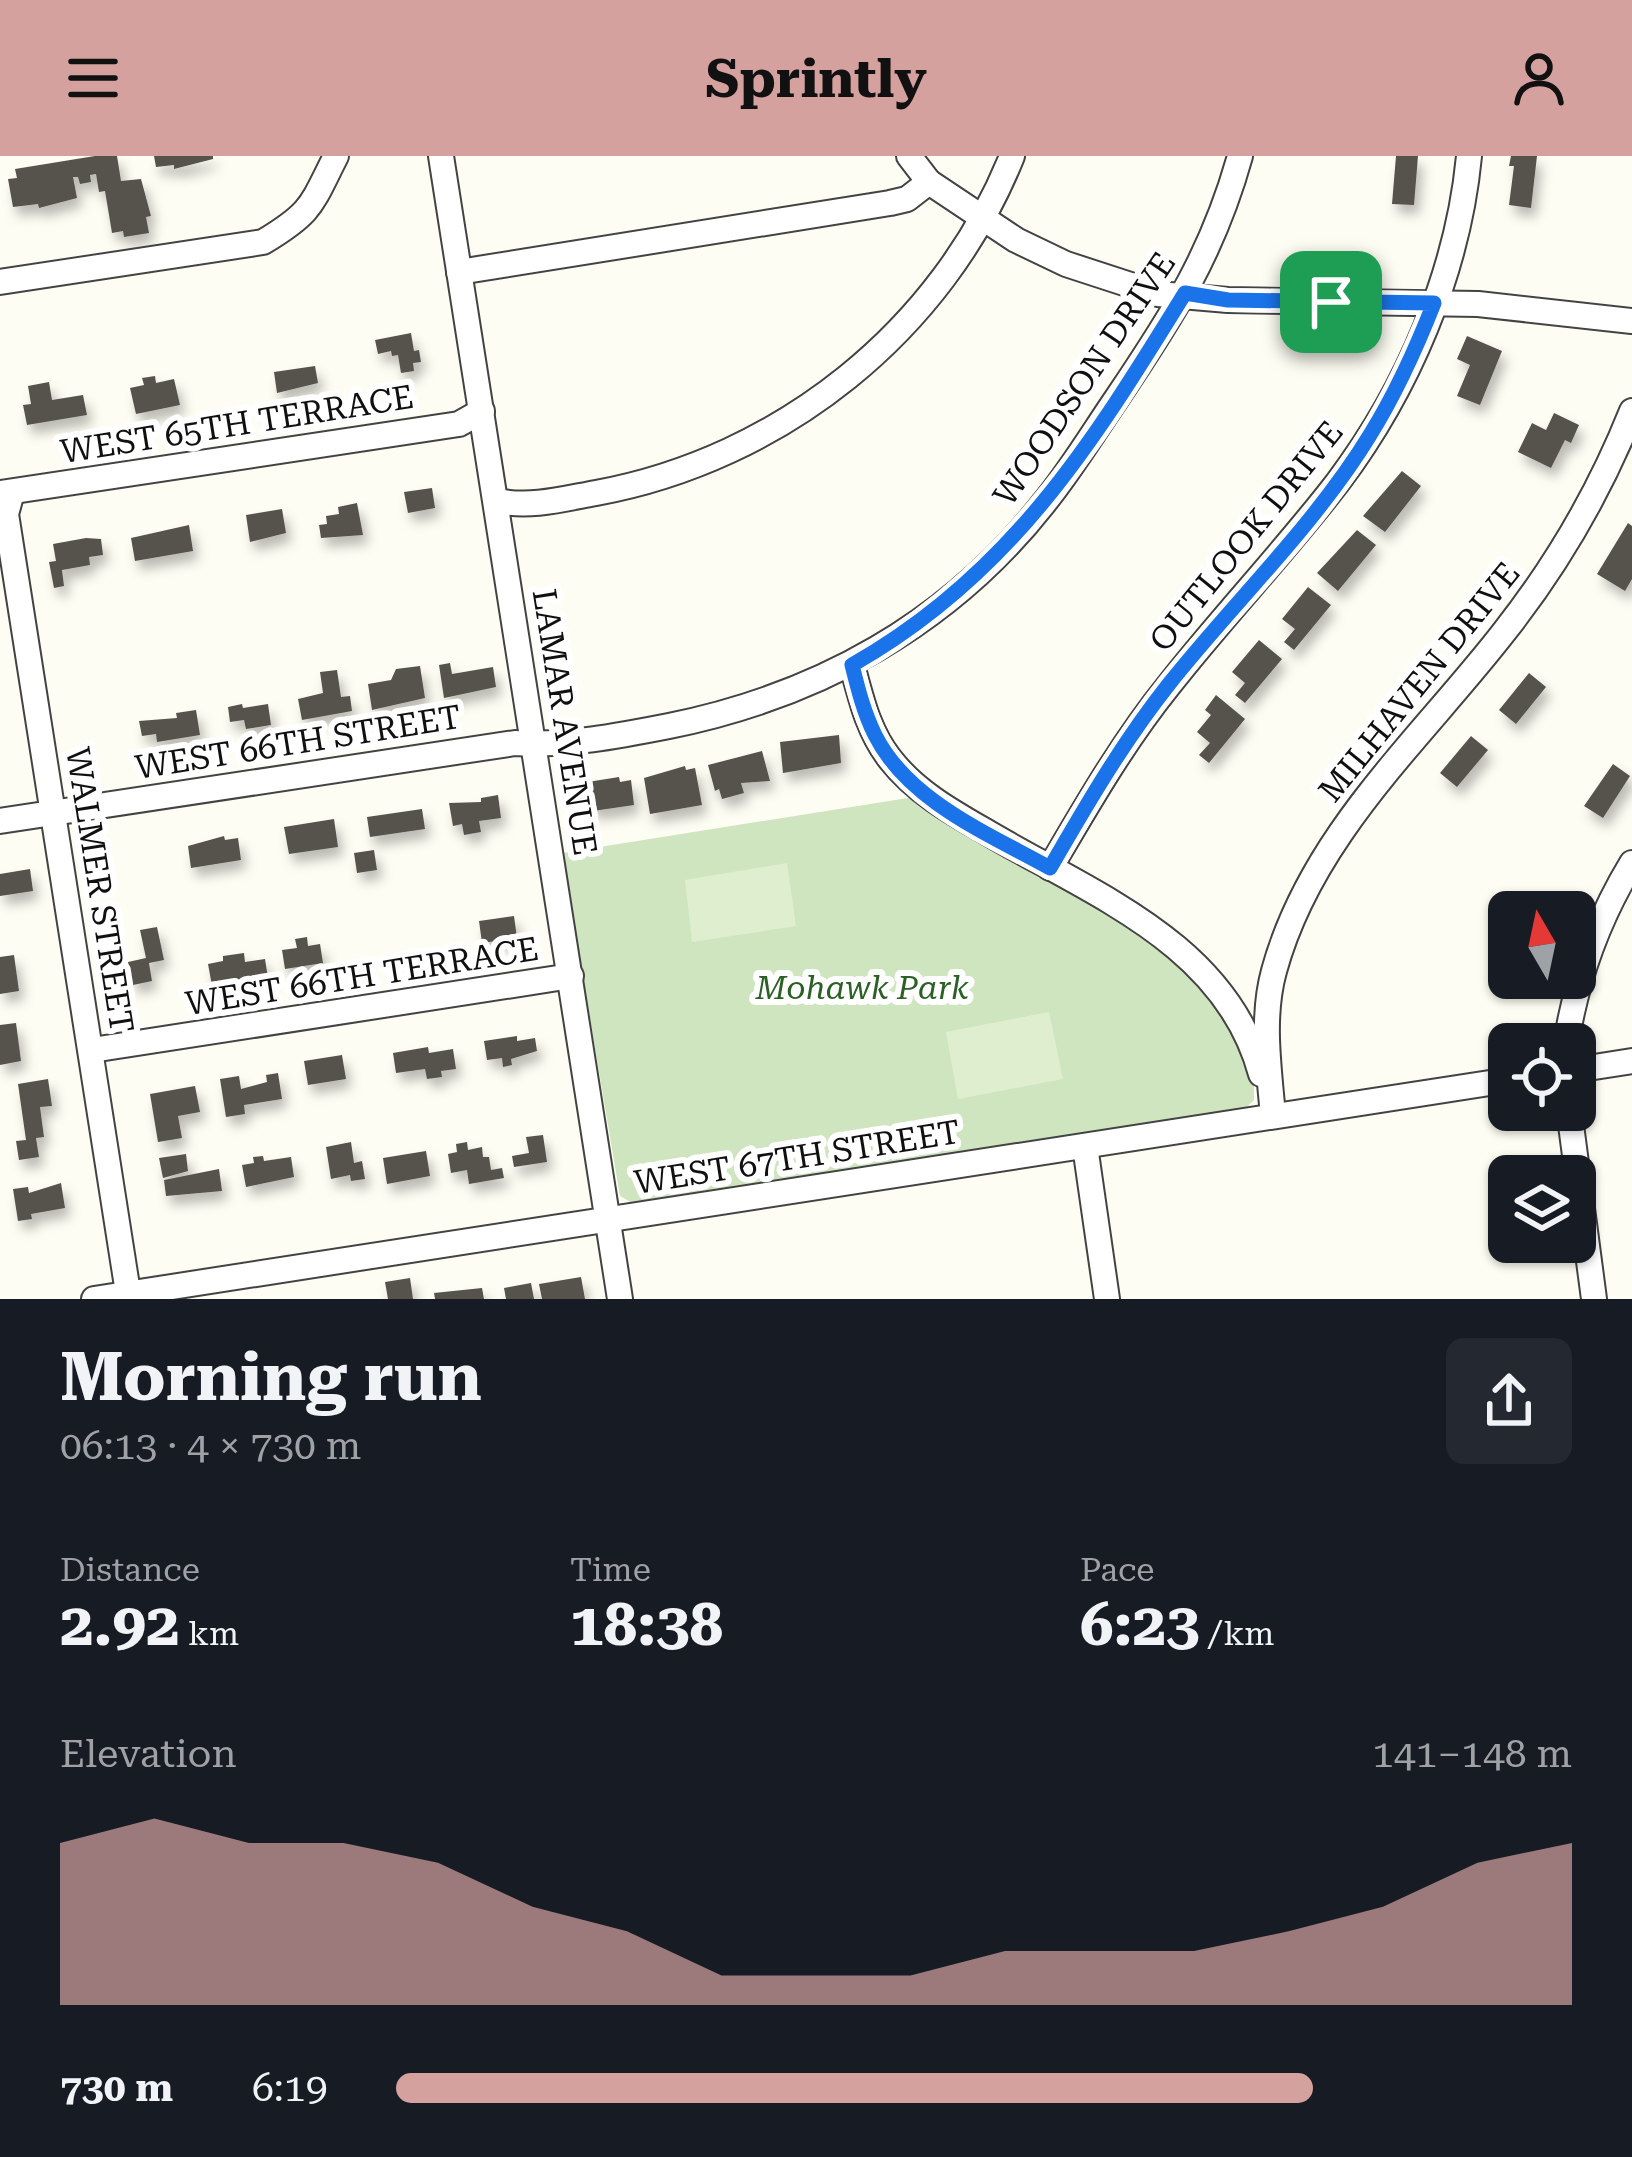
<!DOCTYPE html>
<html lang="en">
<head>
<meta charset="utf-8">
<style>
  body { margin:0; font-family:"Roboto Serif",serif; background:#242831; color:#f1f3f6; height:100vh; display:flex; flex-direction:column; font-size:45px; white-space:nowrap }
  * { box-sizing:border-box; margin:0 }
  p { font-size:39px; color:#9ea1a6 }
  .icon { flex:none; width:66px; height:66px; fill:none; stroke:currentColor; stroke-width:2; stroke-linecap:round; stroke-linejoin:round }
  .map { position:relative; height:1143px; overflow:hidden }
  .details { display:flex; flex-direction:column; background:#171b24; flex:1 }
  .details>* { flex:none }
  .needle { width:78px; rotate:351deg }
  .controls { position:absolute; left:1488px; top:735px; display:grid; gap:24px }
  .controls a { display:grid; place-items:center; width:108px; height:108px; border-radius:18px; background:#171b24; box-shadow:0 3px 9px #0004; font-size:60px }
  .pin { position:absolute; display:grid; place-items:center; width:102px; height:102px; color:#fff; margin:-51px; border-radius:24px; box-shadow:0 6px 18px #0006 }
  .round { display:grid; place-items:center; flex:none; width:126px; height:126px; border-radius:18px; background:#242831 }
  .summary { display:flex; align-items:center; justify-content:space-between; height:204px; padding:0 60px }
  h1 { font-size:66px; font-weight:700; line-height:90px }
  .metrics { display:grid; grid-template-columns:repeat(3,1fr); gap:18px; height:204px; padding:12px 60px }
  .metrics div { display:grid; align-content:center }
  .metrics b { font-size:60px; font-weight:700 }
  .metrics small { font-size:33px; font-weight:400 }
  .metrics p { font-size:33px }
  .chart { height:336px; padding:24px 60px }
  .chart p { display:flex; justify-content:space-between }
  .chart svg { width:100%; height:216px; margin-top:12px; fill:#d5a19f; opacity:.7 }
  ul { padding:0 60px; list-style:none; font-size:39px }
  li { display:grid; grid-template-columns:192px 144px 1fr; align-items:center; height:90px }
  li i { height:30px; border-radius:15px; background:#d5a19f }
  header { display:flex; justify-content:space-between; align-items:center; height:156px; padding:0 60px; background:#d5a19f; color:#111; font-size:54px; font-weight:700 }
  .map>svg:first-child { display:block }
  .green { fill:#cfe5c0 }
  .pitch { fill:#e0eed0 }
  .building { fill:#57524d; filter:url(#shadow) }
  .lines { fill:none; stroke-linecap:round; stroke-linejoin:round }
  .minor-casing { stroke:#434343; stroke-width:28 }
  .minor { stroke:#fff; stroke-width:24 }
  .route-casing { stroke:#fff; stroke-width:24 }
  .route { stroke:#1a73e8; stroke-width:15 }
  .labels { text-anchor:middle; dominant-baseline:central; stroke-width:12; stroke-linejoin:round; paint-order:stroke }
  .street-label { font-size:33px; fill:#101010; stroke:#fff }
  .park-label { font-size:33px; font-style:italic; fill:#2c6126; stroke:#fff }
</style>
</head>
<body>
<header><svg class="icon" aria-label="menu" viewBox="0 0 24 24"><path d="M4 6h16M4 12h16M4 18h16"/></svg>Sprintly<svg class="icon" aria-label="person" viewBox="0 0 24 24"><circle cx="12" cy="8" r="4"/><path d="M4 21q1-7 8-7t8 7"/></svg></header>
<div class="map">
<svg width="1632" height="1143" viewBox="0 0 1632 1143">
  <defs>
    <filter id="shadow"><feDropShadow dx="5" dy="9" stdDeviation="6" flood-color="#0004"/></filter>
  </defs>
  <rect width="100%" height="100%" fill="#fefdf3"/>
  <path class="green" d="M914,641L1149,780L1221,851L1254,926V944L1244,954L634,1048L620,1040L562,697Z"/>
  <g class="pitch">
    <path d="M787,707L796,770L692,786L685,724Z"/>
    <path d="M1049,856L1063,923L958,943L946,876Z"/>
  </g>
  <g class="building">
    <path d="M95,0H117L121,25L141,23L151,60L146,61L149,77L124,81L123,75L112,77L105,35L99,36L96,18L90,19L91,26L80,28L78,21H73L77,42L39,52L38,48L13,51L8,23L17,22L15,13Z"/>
    <path d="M154,0H213V3L174,13V9L156,11Z"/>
    <path d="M1396,0H1418L1414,49L1392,48Z"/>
    <path d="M1511,0H1537L1531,52L1509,49L1514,10H1509Z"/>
    <path d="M411,177L414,195L419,194L421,206L413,207L414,215L401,217L398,199L392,200L391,195L378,198L375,184Z"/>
    <path d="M1467,180L1502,195L1480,249L1457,240L1470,209L1457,203Z"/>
    <path d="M315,210L318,227L277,237L274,216Z"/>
    <path d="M155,220L156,227L174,223L180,249L136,258L130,232L144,229L142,222Z"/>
    <path d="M49,226L52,244L83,239L87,259L27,269L23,249L31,248L28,230Z"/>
    <path d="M1554,257L1579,269L1571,287L1565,284L1551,312L1518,296L1532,267L1546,274Z"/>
    <path d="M1402,315L1421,330L1385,376L1363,360Z"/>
    <path d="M432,332L435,352L408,357L404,336Z"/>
    <path d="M357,347L363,379L321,382L319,369L327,368L326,360L339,358L338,351Z"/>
    <path d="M282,353L286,377L250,386L246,359Z"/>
    <path d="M1628,367L1632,370V423L1625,435L1597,418Z"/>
    <path d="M189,369L193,395L135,405L131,382Z"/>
    <path d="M1357,374L1376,389L1338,435L1317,417Z"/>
    <path d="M86,382L101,383L103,399L89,401L90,409L62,414L64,430L54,432L49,406L56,405L53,388Z"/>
    <path d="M1308,431L1331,449L1294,494L1284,486L1295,473L1282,463Z"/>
    <path d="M1259,484L1282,503L1245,547L1235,539L1245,527L1232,516Z"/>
    <path d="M450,507L452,518L493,511L496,531L444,542L439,509Z"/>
    <path d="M420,510L425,542L372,554L368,528L391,524L396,513Z"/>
    <path d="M337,514L341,541L350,540L352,555L302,564L298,543L323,537L320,516Z"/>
    <path d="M1529,517L1546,531L1516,568L1499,554Z"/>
    <path d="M1216,539L1245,563L1209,607L1199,599L1210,587L1197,576L1211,559L1205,554Z"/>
    <path d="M242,548L243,552L268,548L271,569L246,573L244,564L230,566L228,551Z"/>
    <path d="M196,554L200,579L157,586L156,578L142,580L139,565L177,562L176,557Z"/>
    <path d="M839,579L841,607L783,617L780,586Z"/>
    <path d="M1471,580L1488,594L1457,631L1440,617Z"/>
    <path d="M762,595L770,625L741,627L744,637L722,643L719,633L715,635L708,609Z"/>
    <path d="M1613,608L1630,620L1603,662L1584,650Z"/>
    <path d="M685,610L686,614L695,612L702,649L650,658L644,622Z"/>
    <path d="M619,621L620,626L631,624L634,649L593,655L591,646L578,648L575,628Z"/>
    <path d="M498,639L501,662L479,665L481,676L464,679L462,668L453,670L449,647L481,646V642Z"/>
    <path d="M422,653L425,673L370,681L367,661Z"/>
    <path d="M334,663L338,691L289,698L284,671Z"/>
    <path d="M224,680L225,684L238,682L241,704L191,712L188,690Z"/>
    <path d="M374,694L377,714L357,717L354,697Z"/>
    <path d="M30,713L33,735L0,740V718Z"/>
    <path d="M514,760L517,782L482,787L479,765Z"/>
    <path d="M157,771L164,804L149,807L152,825L133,829L128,806L146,802L140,774Z"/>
    <path d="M307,781L308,790L320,788L323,807L285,813L282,794L297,792L295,783Z"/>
    <path d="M244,797L245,806L265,803L268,822L212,830L208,808L223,805V800Z"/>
    <path d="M14,799L19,835L0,838V801Z"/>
    <path d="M16,867L21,905L0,909V869Z"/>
    <path d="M517,880V885L535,882L537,895L511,903L512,909L503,911L502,902L487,904L484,885Z"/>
    <path d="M428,891L429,897L453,893L456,913L441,915L442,921L427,923L425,913L396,917L393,897Z"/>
    <path d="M342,899L346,923L308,929L304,905Z"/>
    <path d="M278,917L282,943L244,949L245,958L226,961L220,923L239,920L241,933L267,926L266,919Z"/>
    <path d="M48,923L52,950L40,951L44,981L36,982L39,1001L19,1004L16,985L26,984L18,928Z"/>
    <path d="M195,930L200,956L178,960L182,982L158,986L150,938Z"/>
    <path d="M543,979L547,1006L514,1011L512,1000L529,997L526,981Z"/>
    <path d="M351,986L354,1007L362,1005L365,1023L351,1025L350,1019L331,1023L326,991Z"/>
    <path d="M467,986L468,994L482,991L483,1001H489L491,1014L502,1012L504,1022L469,1028L467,1014L451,1017L448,998L457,996L456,988Z"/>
    <path d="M426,995L430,1020L387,1028L383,1002Z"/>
    <path d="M186,998L188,1015L163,1022L159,1002Z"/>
    <path d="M263,1000L264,1005L291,1001L294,1021L246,1031L242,1009L254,1007L253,1001Z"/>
    <path d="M219,1013L222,1035L166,1040L164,1024Z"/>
    <path d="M61,1027L65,1052L31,1058L32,1063L18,1065L13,1033L28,1031L29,1037Z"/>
    <path d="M581,1121L585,1143H542L539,1128Z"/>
    <path d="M410,1122L413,1143H388L385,1126Z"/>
    <path d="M531,1127L534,1143H506L504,1132Z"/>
    <path d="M482,1132L484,1143H435L434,1137Z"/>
  </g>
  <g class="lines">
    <g class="minor-casing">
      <g id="minor">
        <path d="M441,0L620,1143"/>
        <path d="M909,0L929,26L1016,84L1066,108L1158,138L1228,144L1478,148L1632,165"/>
        <path d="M459,116L890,47L907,43L929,26"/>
        <path d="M0,126L263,86C313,56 311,49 336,0"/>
        <path d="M12,336L6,358L129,1143"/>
        <path d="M1,337L459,268L482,255"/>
        <path d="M497,345C531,352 563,343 596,337C781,303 942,175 1012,0"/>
        <path d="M852,509C861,542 868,575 890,603C915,635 950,655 985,675C1091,738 1226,787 1261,918"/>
        <path d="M0,665L515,587C567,590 618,580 669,570C818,540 949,468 1044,347C1071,314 1093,277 1117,242C1173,159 1213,97 1240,0"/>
        <path d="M1050,712C1087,649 1123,586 1169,529C1223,460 1284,396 1338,326C1408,233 1458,116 1469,0"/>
        <path d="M1566,888C1576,824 1598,763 1632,707"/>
        <path d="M92,894L571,820"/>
        <path d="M1575,914L1632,905"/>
        <path d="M1569,954L1594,1143"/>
        <path d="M1273,960C1269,912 1261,862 1274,815C1311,679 1421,583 1504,476C1557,409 1600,335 1632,255"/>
        <path d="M1085,990L1107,1143"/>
        <path d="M94,1143L1509,924"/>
      </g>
    </g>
    <use href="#minor" class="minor"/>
  </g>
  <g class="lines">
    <g class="route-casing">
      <path id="route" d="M1185,137L1228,144L1434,147C1416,193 1396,237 1370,279C1315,369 1235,445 1169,528C1123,586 1087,648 1050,712C989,678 908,645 875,579C864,557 858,533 852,509C1010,420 1092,288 1185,137Z"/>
    </g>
    <use href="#route" class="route"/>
  </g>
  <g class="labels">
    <g class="street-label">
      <text transform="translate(1084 223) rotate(-56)">WOODSON DRIVE</text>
      <text transform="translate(237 268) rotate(-9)">WEST 65TH TERRACE</text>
      <text transform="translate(1246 380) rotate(-51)">OUTLOOK DRIVE</text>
      <text transform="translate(1419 526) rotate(-51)">MILHAVEN DRIVE</text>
      <text transform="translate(565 566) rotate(81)">LAMAR AVENUE</text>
      <text transform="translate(298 586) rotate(-9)">WEST 66TH STREET</text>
      <text transform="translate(100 734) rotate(81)">WALMER STREET</text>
      <text transform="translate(362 820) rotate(-9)">WEST 66TH TERRACE</text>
      <text transform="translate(797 1001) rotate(-9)">WEST 67TH STREET</text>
    </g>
    <g class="park-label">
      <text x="862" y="831">Mohawk Park</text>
    </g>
  </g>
</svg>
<div class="controls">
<a><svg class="needle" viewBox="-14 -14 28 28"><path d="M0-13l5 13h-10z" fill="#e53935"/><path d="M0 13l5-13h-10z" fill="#9ea1a6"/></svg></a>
<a><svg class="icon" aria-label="locate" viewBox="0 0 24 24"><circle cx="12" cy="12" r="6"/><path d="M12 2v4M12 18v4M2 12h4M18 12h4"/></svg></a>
<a><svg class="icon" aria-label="layers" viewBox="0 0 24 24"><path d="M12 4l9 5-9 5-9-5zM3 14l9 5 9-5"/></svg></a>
</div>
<div class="pin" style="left:1331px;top:146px;background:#1e9e55"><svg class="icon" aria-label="arrive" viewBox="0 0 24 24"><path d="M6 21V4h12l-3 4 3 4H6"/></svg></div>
</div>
<section class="details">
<div class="summary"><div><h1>Morning run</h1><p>06:13 · 4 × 730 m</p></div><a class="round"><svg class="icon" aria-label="share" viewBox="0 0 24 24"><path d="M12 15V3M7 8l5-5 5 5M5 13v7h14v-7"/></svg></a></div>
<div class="metrics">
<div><p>Distance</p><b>2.92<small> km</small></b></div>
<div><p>Time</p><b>18:38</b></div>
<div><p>Pace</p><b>6:23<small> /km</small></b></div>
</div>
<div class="chart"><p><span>Elevation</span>141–148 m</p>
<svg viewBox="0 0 160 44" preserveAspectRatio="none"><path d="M0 44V11L10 6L20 11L30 11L40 15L50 24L60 29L70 38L80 38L90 38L100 33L110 33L120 33L130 29L140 24L150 15L160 11V44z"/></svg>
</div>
<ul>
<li><b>730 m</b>6:19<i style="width:78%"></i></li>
</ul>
</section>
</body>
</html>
